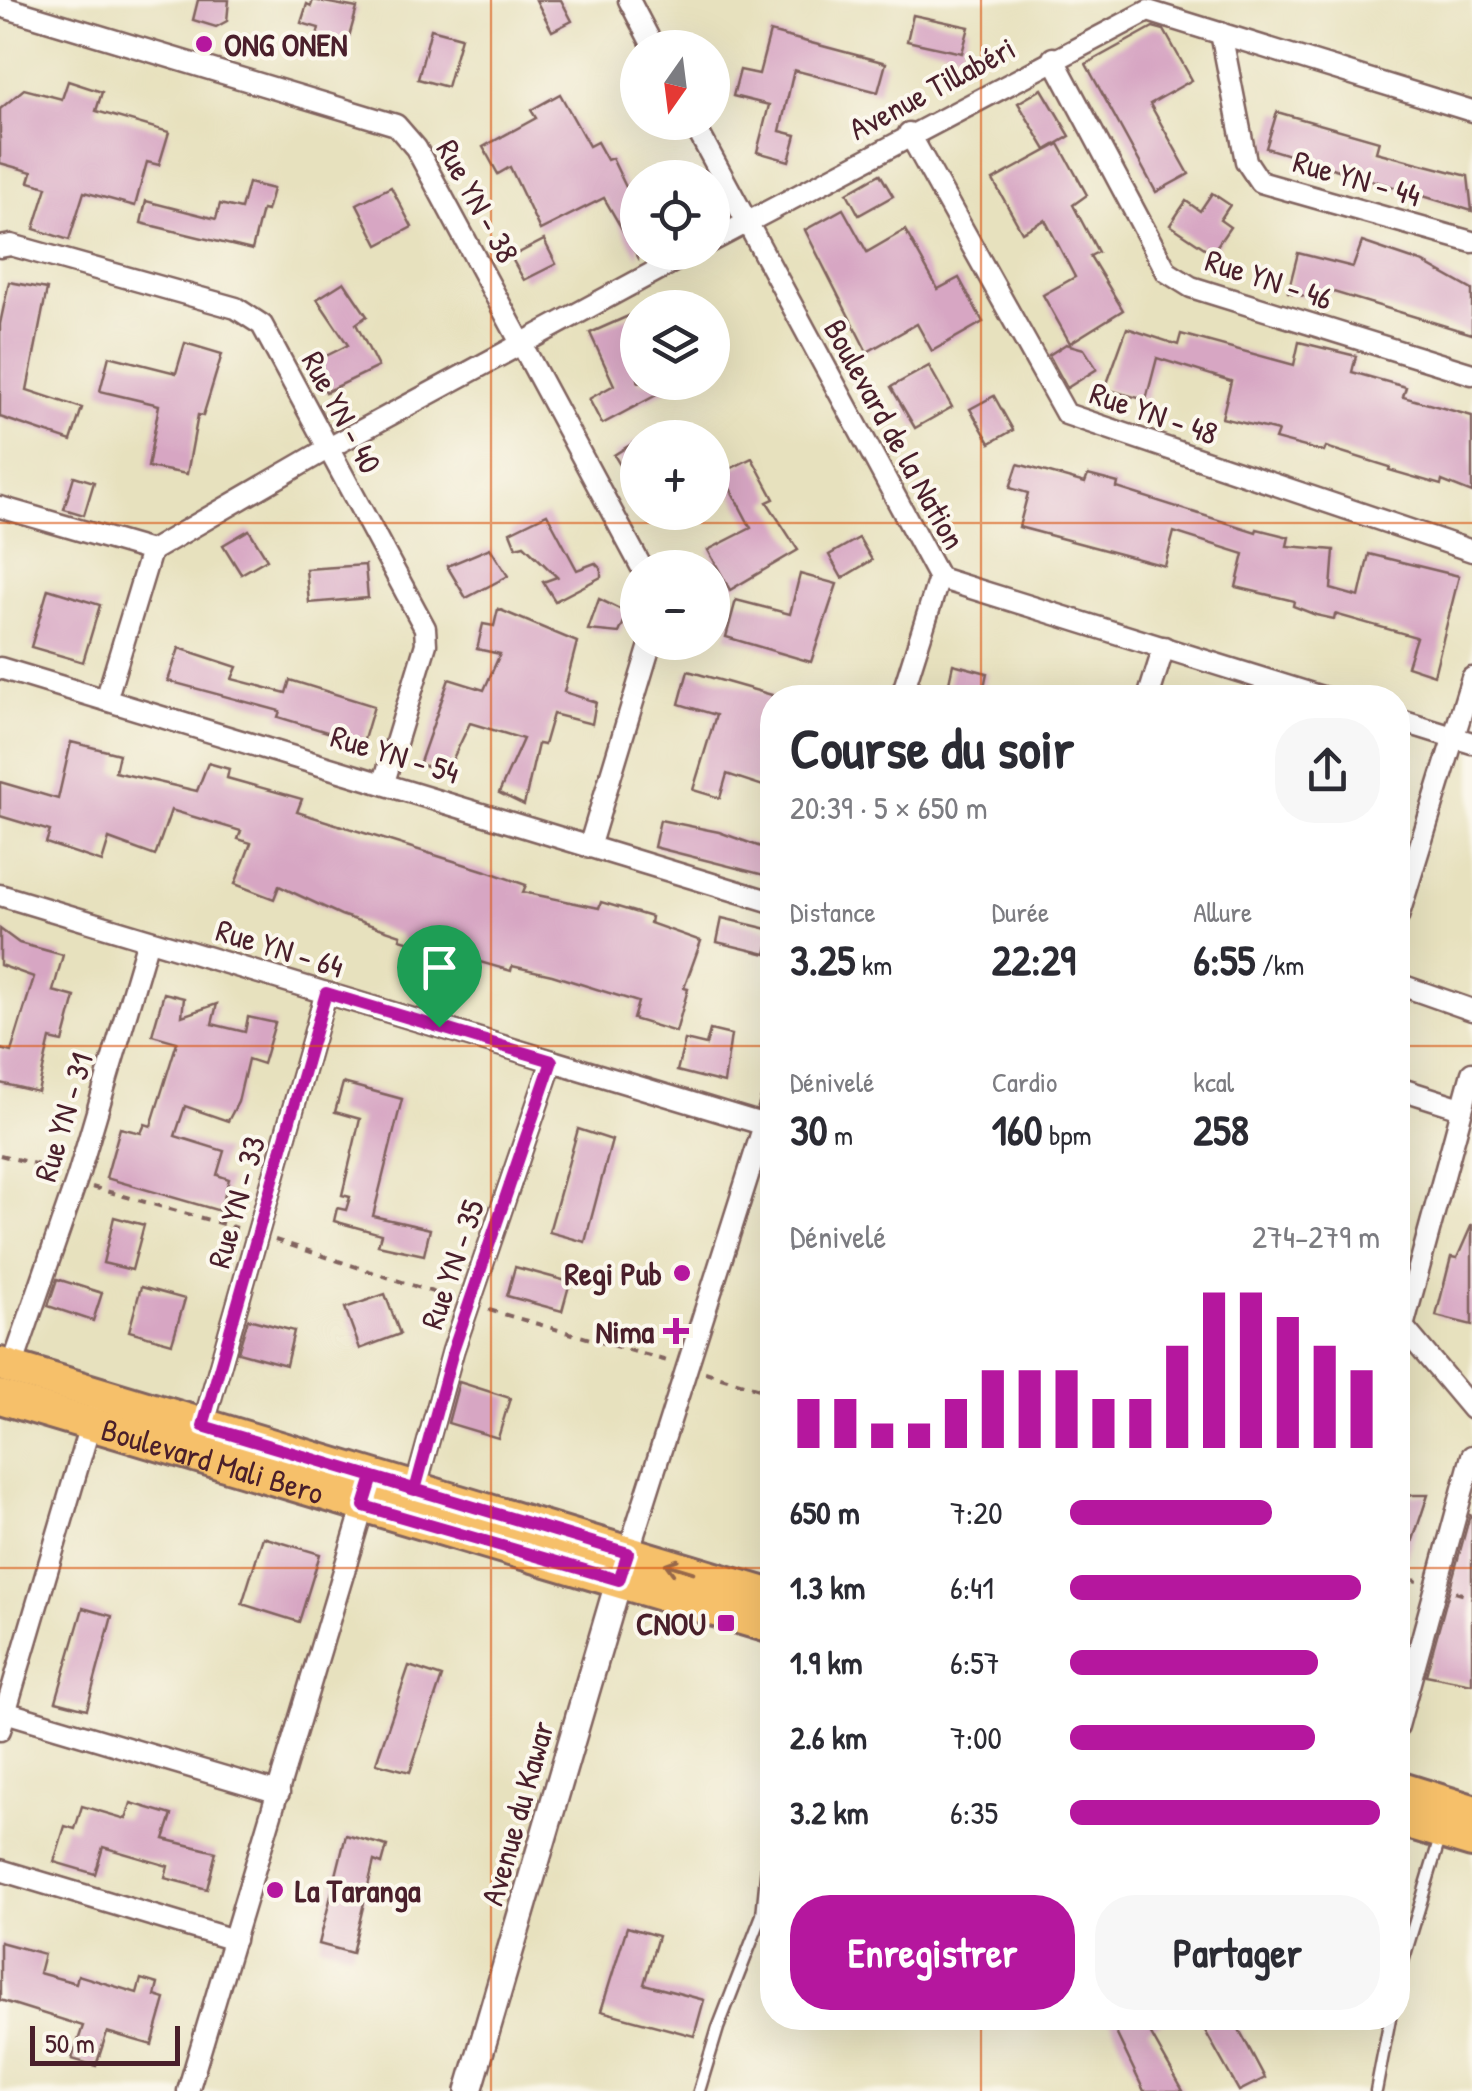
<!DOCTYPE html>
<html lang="fr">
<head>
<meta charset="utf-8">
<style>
  body { margin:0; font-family:"Patrick Hand",sans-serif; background:#f7f7f7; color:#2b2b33; height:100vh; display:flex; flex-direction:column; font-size:38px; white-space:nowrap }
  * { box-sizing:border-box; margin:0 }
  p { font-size:32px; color:#7c7c81 }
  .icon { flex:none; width:55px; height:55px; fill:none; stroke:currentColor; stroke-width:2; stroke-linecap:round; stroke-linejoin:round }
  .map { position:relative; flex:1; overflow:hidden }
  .details { position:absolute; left:760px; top:685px; width:650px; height:1345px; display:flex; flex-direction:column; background:#fff; border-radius:40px; box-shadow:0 10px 40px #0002 }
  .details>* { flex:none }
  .needle { width:65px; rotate:194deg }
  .buttons { position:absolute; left:620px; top:30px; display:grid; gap:20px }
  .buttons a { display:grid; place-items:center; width:110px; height:110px; border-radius:50%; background:#fff; box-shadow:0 10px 40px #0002; font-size:50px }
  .scale { position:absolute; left:30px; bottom:25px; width:150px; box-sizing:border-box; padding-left:10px; border:5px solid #4a1f2b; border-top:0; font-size:28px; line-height:35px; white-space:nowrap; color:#4a1f2b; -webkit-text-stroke:8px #fbf7ec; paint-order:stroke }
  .pin { position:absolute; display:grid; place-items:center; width:85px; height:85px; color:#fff; margin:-102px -42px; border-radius:50% 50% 50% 0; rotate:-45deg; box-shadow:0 0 10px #0007 }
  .pin .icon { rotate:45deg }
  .round { display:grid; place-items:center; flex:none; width:105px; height:105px; border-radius:40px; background:#f7f7f7 }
  .headline { display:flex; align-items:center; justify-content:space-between; height:170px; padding:0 30px }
  h1 { font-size:55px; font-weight:700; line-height:75px }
  .stats { display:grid; grid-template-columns:repeat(3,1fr); gap:15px; height:170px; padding:10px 30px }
  .stats div { display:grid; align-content:center }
  .stats b { font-size:42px; font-weight:700 }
  .stats small { font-size:28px; font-weight:400 }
  .stats p { font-size:28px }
  .chart { height:280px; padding:20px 30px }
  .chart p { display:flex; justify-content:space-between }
  .chart svg { width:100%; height:180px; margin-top:10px; stroke:#b5179e; stroke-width:6 }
  .primary-button { display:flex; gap:20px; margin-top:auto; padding:20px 30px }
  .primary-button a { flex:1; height:115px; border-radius:40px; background:#b5179e; color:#fff; font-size:40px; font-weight:700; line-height:115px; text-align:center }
  .primary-button a+a { background:#f7f7f7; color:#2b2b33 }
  ul { padding:0 30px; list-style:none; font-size:32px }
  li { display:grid; grid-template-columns:160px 120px 1fr; align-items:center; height:75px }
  li i { height:25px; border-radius:12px; background:#b5179e }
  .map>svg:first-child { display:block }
  .building { fill:#d7a6c3 }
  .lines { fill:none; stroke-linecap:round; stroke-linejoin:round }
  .service-casing { stroke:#81635e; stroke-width:15 }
  .minor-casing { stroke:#81635e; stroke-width:25 }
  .tertiary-casing { stroke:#81635e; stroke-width:30 }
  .primary-casing { stroke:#81635e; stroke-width:38 }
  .path { stroke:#81635e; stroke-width:4; stroke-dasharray:8 8; stroke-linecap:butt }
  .service { stroke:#fff; stroke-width:10 }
  .minor { stroke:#fff; stroke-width:20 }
  .tertiary { stroke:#fff; stroke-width:25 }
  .primary { stroke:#f6c06b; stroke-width:32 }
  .oneway { stroke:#976748 }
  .route-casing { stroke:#fff; stroke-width:20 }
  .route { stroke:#b5179e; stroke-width:12 }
  .grid { fill:none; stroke:#d8530f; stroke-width:2.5; stroke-opacity:0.55 }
  .poi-dot { fill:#b5179e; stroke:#fbf7ec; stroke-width:4 }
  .labels { text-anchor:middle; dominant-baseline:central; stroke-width:8; stroke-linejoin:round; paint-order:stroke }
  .poi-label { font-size:32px; font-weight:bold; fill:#4a1f2b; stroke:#fbf7ec; text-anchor:end }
  .street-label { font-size:32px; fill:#4a1f2b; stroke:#fbf7ec }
</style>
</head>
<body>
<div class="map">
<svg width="1472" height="2091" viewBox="0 0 1472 2091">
  <rect width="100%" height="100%" fill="#fbf7ec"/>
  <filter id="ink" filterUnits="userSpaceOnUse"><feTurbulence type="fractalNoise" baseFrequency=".01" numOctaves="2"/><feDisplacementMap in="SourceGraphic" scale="20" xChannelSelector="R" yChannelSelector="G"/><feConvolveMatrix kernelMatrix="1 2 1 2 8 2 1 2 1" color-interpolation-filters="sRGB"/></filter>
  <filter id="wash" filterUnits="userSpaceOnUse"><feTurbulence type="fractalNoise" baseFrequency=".0048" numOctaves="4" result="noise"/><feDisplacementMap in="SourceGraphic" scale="40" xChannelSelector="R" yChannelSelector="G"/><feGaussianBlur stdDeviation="2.25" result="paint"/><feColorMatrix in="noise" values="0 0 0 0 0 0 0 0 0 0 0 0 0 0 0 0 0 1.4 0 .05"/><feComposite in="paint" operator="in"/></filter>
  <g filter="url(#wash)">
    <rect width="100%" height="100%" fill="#e7e1be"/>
    <g id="blocks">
      <g class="building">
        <path d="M198,0H229L227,21L216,27L193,20Z"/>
        <path d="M313,0L357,8L344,55L314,47L319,28L301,23L307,4L311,6Z"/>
        <path d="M536,0H561L572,21L552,31Z"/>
        <path d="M913,15L969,27L962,53L907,41Z"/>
        <path d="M1153,27L1164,30L1192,80L1150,104L1189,174L1156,192L1086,64Z"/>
        <path d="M431,29L461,37L447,87L418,79Z"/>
        <path d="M770,32L886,63L878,92L794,70L780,131L796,135L789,161L757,152L769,105L733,96L740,70L759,74Z"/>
        <path d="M68,81L102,92L96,111L169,132L159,165L147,162L135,206L84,192L69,240L34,229L47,187L29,182L32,172L0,163V109L24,89L62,99Z"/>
        <path d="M1042,89L1070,136L1046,150L1018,103Z"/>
        <path d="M560,94L589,146L597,142L607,160L612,158L638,212V257L604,198L540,230L510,167L498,174L483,147L536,118L531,110Z"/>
        <path d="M1277,112L1379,141L1376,152L1468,176L1472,211L1266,148Z"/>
        <path d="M1059,144L1087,195L1073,205L1098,252L1090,256L1123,310L1070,343L1043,295L1075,277L1045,220L1022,232L993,180Z"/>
        <path d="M880,174L893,196L859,215L847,193Z"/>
        <path d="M248,183L273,189L267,211L262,210L252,250L141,223L146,201L216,219L220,204L241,209Z"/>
        <path d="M391,187L412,227L378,245L357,204Z"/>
        <path d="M1212,193L1230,205L1220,220L1230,227L1212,253L1170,225L1186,201L1200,211Z"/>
        <path d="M843,209L867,252L905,230L938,289L959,278L983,322L932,351L917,324L867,352L805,230Z"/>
        <path d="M544,240L556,264L524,280L511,257Z"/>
        <path d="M1362,242L1424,263L1472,290V334L1327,290L1324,301L1288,292L1298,253L1353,267Z"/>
        <path d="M9,282L47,289L27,390L82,408L71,441L0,417V324Z"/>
        <path d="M344,282L367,316L356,324L378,367L326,392L312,363L348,345L317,299Z"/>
        <path d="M633,314L638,324V382H681L602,424L589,399L614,385L590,333Z"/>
        <path d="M1127,328L1178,345L1181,334L1294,365L1299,342L1356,356L1352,372L1406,387L1403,397L1472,416V493L1442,481L1441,485L1389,470L1390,467L1326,447L1324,452L1275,439L1278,431L1222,418L1231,381L1157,358L1146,400L1105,389Z"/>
        <path d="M185,343L222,354L203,416L198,415L187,474L148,467L159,405L100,391L109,356L176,373Z"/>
        <path d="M1066,344L1084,349L1097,369L1067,388L1049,355Z"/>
        <path d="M929,366L952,407L915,428L891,387Z"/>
        <path d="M994,396L1013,430L990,443L970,409Z"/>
        <path d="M638,440V495L614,455Z"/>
        <path d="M752,458L774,499L767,502L798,550L730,590L708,550L751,528L722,473Z"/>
        <path d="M1018,464L1085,483L1088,475L1118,483L1117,488L1256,532L1257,529L1289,537L1287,546L1334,550L1331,589L1359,597L1369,554L1459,576L1434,675L1407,666L1416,637L1335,614L1334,619L1316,615L1293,606L1294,601L1236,587L1244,554L1174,532L1165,566L1019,527L1028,493L1010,488Z"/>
        <path d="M74,476L94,482L84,515L64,509Z"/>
        <path d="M547,514L577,570L595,563L601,569V577L555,601L543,582L557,577L524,545L516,547L510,532Z"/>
        <path d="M249,530L267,559L241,574L223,545Z"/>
        <path d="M859,538L872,560L842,578L829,555Z"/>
        <path d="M490,548L508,576L466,598L447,566Z"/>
        <path d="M365,565L368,598L309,603L306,569Z"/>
        <path d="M800,574L837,584L811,662L726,637L736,600L790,614Z"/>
        <path d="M48,589L100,605L83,662L31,647Z"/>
        <path d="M599,599L628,613L619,633L588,630Z"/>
        <path d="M498,609L577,642L564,692L596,702L592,724L553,714L544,745L538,744L524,805L499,793L523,739L470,723L448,769L419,765L449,679L484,690L500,654L477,649L483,624L494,626Z"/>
        <path d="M179,648L237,667L232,679L286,693L290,680L374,706L363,743L278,717L280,711L168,681Z"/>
        <path d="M953,664L987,673L982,696L948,687Z"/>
        <path d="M688,671L772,695V766L766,787L727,774L720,798L693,790L716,715L679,704Z"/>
        <path d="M71,742L119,754L115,772L197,791L208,763L229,769L227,778L302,799L297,812L489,872L526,885L523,892L599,908L601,902L651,917L650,923L701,941L684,988L688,989L676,1032L633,1019L638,1002L552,975L512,966L511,971L400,939L401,935L341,915L279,886L274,899L235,884L251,843L238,839L241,831L171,810L155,856L109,839L102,862L46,843L50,831L0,816V782L58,799Z"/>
        <path d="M660,820L719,832L772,851V877L654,847Z"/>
        <path d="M722,918L772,930L766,954L717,942Z"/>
        <path d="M0,929L19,943L63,955L53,991L75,997L63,1042L50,1039L38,1092L0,1083V1049L11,1052L34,977L0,965Z"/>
        <path d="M164,993L184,998L182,1016L217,1004L212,1024L245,1032L248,1017L275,1023L263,1064L248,1059L238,1102L228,1121L185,1106L175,1136L224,1151L217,1175L229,1179L220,1211L106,1178L120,1128L141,1133L145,1124L151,1126L177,1042L152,1035Z"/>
        <path d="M710,1030L731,1035L724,1083L677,1071L685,1040L706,1045Z"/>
        <path d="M343,1083L402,1099L373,1216L430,1229L424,1255L378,1245L381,1234L334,1221L337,1208L346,1210L350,1197L342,1195L360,1119L335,1112Z"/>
        <path d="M578,1129L612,1140L585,1242L549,1232Z"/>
        <path d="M114,1217L144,1225L132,1270L103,1263Z"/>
        <path d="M1472,1224V1325L1436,1316L1451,1257L1457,1258Z"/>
        <path d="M515,1267L570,1282L562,1311L507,1296Z"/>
        <path d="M57,1279L102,1293L93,1321L48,1306Z"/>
        <path d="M141,1287L185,1299L172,1343L129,1331Z"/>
        <path d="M385,1294L400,1334L360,1349L345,1308Z"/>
        <path d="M248,1319L294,1331L286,1365L238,1352Z"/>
        <path d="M459,1382L510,1398L498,1438L448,1423Z"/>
        <path d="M1398,1495H1428L1401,1576H1398Z"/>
        <path d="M1470,1515L1472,1516V1684L1426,1675Z"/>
        <path d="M263,1537L320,1554L299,1622L242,1604Z"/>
        <path d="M83,1608L112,1616L87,1709L56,1701Z"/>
        <path d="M409,1666L442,1677L410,1772L376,1763Z"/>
        <path d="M131,1803L172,1815L164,1839L216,1852L207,1889L165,1878L168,1866L103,1847L95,1874L54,1862L65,1826L75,1829L82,1806L126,1819Z"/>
        <path d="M346,1835L387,1846L382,1864L374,1861L352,1953L319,1944Z"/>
        <path d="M627,1927L658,1936L644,1984L704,2000L694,2036L601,2011Z"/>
        <path d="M0,1942L44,1954L39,1973L76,1983L78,1975L137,1993L141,1979L158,1984L155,1996L165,1999L152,2045L107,2032L96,2066L72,2059L83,2026L0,2000Z"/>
        <path d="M1109,2018H1173L1148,2029L1183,2091H1144Z"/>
        <path d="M1222,2018H1233L1265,2078L1239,2091L1203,2027Z"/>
      </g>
    </g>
  </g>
  <g filter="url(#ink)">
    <use href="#blocks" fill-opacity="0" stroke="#81635e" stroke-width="2.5"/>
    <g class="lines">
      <g class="service-casing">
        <g id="service">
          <path d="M1398,1978L1441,1835"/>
          <path d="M699,2091L718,2028L762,1915L771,1825L766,1718L772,1692"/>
          <path d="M1376,2091L1390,2018"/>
        </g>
      </g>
      <g class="minor-casing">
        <g id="minor">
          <path d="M629,0L654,48"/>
          <path d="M0,6L396,125L416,148L642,568"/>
          <path d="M1221,33L1246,161L1260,182L1472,242"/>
          <path d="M1053,58L1167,272L1191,287L1472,374"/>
          <path d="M693,122L939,578L1325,698"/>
          <path d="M909,133L1066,414L1472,551"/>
          <path d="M712,241L1148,11L1472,111"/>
          <path d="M0,247L11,245L236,308L262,325L425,628L426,644L384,782"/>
          <path d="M0,507L151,551L327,449L691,252"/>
          <path d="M0,668L772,902"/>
          <path d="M901,698L939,578"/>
          <path d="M1148,698L1164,647"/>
          <path d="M106,700L151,551"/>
          <path d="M1398,720L1472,743"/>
          <path d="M590,844L651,642"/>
          <path d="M0,895L772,1127"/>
          <path d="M1398,917L1472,678"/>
          <path d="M1398,984L1472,1010"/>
          <path d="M1398,1088L1461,1108"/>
          <path d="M1398,1321L1472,1409"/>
          <path d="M1404,1323L1472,1073"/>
          <path d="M12,1367L78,1176L148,940"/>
          <path d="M203,1426L326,993"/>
          <path d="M415,1490L453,1351L552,1061"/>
          <path d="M628,1553L772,1100"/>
          <path d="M5,1712L279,1793"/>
          <path d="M1398,1726L1472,1456"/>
          <path d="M0,1730L93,1415"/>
          <path d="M0,1870L234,1940"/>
          <path d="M188,2091L367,1494"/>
        </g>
      </g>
      <g class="tertiary-casing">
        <path id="tertiary" d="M469,2091L624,1563"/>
      </g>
      <g class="primary-casing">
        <g id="primary">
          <path d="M0,1364L772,1596"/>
          <path id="s1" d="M0,1397L772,1627"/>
          <path d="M1398,1788L1472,1811"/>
          <path d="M1398,1819L1472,1841"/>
        </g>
      </g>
      <g class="path">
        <path d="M0,1155L58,1170"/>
        <path d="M92,1187L237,1228"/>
        <path d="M275,1240L451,1298"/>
        <path d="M489,1310L667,1361"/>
        <path d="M705,1372L772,1393"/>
        <path d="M1398,1576L1417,1581"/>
        <path d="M1455,1592L1472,1597"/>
      </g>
      <use href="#service" class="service"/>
      <use href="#minor" class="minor"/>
      <use href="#tertiary" class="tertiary"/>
      <use href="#primary" class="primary"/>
    </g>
    <defs><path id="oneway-shaft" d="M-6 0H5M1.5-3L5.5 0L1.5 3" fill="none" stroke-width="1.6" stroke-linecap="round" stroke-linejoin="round" transform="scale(2.5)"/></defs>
    <use class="oneway" href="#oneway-shaft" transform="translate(679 1568) rotate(-163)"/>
  </g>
  <g class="lines" filter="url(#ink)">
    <g class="route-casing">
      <path id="route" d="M439,1027L552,1061L453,1351L415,1490L373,1477L364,1506L619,1580L628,1553L203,1426L326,993L439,1027"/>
    </g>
    <use href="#route" class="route"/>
  </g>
  <path class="grid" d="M491,0V2091M981,0V698M0,523H1472M0,1046H772M1398,1046H1472M0,1568H772M1398,1568H1472M981,2018V2091"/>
  <g class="poi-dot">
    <circle cx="204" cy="44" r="10"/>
    <circle cx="682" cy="1273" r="10"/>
    <path d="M671 1316h10v10h10v10h-10v10h-10v-10h-10v-10h10z"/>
    <rect x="716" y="1613" width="20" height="20" rx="5"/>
    <circle cx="275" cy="1890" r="10"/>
  </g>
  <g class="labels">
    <g class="poi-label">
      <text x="224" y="44" text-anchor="start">ONG ONEN</text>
      <text x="662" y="1273">Regi Pub</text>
      <text x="654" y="1331">Nima</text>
      <text x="706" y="1623">CNOU</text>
      <text x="295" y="1890" text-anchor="start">La Taranga</text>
    </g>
    <g class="street-label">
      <text transform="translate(932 88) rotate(-28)">Avenue Tillabéri</text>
      <text transform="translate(1357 178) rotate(16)">Rue YN - 44</text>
      <text transform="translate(478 201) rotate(61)">Rue YN - 38</text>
      <text transform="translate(1269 279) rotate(18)">Rue YN - 46</text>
      <text transform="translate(342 412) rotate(62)">Rue YN - 40</text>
      <text transform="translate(1154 413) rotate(19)">Rue YN - 48</text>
      <text transform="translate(895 434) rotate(61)">Boulevard de la Nation</text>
      <text transform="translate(395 754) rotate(17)">Rue YN - 54</text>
      <text transform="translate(280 948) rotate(17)">Rue YN - 64</text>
      <text transform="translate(63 1117) rotate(-73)">Rue YN - 31</text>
      <text transform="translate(236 1202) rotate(-74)">Rue YN - 33</text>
      <text transform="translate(452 1264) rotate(-71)">Rue YN - 35</text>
      <text stroke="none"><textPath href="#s1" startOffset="222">Boulevard Mali Bero</textPath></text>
      <text transform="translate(517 1813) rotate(-74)">Avenue du Kawar</text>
    </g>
  </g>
</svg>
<div class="buttons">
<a><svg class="needle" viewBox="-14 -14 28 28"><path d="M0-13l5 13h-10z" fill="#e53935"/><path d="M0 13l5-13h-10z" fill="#7c7c81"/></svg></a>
<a><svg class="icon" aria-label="locate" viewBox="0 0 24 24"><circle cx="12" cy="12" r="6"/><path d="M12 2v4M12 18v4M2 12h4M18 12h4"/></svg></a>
<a><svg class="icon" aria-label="layers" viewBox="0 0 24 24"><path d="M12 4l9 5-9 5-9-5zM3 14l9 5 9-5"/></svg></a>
<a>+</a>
<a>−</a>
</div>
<div class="scale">50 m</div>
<div class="pin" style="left:439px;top:1027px;background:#1e9e55"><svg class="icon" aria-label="arrive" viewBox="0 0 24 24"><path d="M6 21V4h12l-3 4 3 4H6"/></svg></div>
<section class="details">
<div class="headline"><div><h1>Course du soir</h1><p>20:39 · 5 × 650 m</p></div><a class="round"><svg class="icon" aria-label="share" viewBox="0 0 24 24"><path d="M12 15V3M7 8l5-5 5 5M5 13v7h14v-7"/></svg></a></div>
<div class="stats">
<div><p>Distance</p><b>3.25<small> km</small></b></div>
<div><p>Durée</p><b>22:29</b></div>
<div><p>Allure</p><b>6:55<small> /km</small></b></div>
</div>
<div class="stats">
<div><p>Dénivelé</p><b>30<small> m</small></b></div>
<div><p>Cardio</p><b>160<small> bpm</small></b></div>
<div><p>kcal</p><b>258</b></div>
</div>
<div class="chart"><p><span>Dénivelé</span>274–279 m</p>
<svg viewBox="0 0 160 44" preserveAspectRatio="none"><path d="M5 44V32M15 44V32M25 44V38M35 44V38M45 44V32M55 44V25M65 44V25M75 44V25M85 44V32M95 44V32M105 44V19M115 44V6M125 44V6M135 44V12M145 44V19M155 44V25"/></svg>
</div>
<ul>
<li><b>650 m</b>7:20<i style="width:65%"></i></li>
<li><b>1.3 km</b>6:41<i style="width:94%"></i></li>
<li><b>1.9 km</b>6:57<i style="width:80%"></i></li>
<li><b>2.6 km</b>7:00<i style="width:79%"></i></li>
<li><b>3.2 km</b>6:35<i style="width:100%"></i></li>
</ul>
<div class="primary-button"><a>Enregistrer</a><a>Partager</a></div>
</section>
</div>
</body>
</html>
